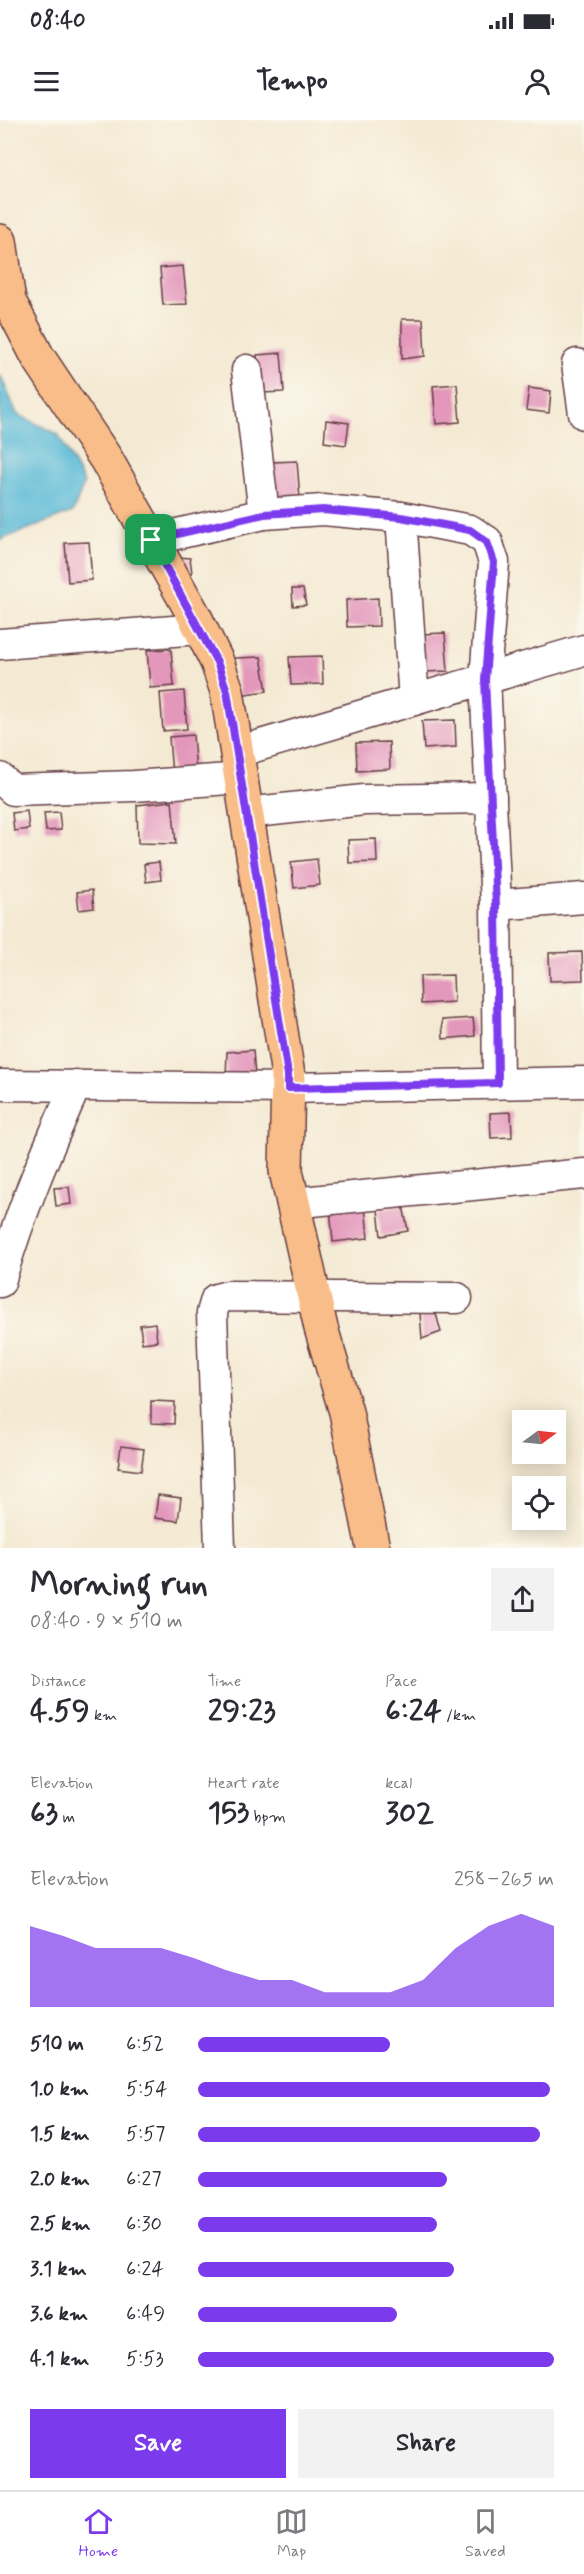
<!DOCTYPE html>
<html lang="en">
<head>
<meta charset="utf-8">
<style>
  body { margin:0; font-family:Mynerve,sans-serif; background:#f2f2f3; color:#2b2b33; height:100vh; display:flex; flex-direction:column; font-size:22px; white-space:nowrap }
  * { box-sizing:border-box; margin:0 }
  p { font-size:20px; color:#7c7c81 }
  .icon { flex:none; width:33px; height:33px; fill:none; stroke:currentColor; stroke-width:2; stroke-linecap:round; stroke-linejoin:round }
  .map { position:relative; height:1428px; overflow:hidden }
  .side { display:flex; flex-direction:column; background:#fff; flex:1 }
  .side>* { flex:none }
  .needle { width:39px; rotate:75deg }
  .tools { position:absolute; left:512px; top:1290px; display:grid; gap:12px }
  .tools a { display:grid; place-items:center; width:54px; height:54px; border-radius:0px; background:#fff; box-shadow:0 3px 15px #0003; font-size:30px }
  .pin { position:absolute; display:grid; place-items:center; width:51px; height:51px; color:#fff; margin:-26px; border-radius:12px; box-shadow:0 3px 9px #0006 }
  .round { display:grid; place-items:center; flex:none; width:63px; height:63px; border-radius:0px; background:#f2f2f3 }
  .summary { display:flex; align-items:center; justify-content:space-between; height:102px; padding:0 30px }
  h1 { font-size:33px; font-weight:700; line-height:45px }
  .stats { display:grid; grid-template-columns:repeat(3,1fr); gap:9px; height:102px; padding:6px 30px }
  .stats div { display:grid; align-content:center }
  .stats b { font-size:30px; font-weight:700 }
  .stats small { font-size:16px; font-weight:400 }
  .stats p { font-size:16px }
  .chart { height:168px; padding:12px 30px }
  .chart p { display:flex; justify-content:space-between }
  .chart svg { width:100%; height:108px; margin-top:6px; fill:#7c3aed; opacity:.7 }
  .cta { display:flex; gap:12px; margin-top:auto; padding:12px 30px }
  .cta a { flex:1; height:69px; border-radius:0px; background:#7c3aed; color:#fff; font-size:24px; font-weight:700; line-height:69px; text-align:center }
  .cta a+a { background:#f2f2f3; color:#2b2b33 }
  ul { padding:0 30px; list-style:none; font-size:20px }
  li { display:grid; grid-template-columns:96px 72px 1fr; align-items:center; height:45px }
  li i { height:15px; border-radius:8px; background:#7c3aed }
  .status { display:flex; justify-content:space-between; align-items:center; height:42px; padding:0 30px; background:#fff; direction:ltr }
  .status svg { height:16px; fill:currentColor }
  header { display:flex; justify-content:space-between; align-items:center; height:78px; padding:0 30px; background:#fff; font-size:27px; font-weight:700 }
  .dock { display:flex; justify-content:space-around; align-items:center; height:84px; border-top:2px solid #e1e1e2; background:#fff; font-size:16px; color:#7c7c81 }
  .dock a { display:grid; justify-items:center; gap:3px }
  .dock .active { color:#7c3aed }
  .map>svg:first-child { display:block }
  .water { fill:#58b9d7; stroke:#516c81; stroke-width:1.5 }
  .building { fill:#e397bb }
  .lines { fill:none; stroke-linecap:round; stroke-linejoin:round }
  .minor-casing { stroke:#643d44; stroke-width:33 }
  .major-casing { stroke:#643d44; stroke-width:36 }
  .minor { stroke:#fff; stroke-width:30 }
  .major { stroke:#f8bd88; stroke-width:33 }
  .route-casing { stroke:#fff; stroke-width:12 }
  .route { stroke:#7c3aed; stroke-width:8 }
</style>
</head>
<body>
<div class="status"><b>08:40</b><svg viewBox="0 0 49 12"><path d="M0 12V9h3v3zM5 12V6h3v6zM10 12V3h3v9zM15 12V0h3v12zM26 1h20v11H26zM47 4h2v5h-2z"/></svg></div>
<header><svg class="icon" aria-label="menu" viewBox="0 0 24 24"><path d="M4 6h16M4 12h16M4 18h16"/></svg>Tempo<svg class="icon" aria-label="person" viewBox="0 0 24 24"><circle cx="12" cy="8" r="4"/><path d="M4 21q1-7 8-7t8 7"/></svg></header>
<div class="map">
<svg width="584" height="1428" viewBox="0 0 584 1428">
  <rect width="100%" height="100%" fill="#fbf7ec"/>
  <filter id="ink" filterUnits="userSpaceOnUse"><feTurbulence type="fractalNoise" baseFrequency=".0167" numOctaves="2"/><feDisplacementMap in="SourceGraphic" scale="12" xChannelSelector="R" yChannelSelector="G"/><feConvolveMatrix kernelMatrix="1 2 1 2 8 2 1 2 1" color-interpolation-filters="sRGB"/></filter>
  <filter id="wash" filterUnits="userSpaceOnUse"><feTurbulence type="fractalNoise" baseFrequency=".008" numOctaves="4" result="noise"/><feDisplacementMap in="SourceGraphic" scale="24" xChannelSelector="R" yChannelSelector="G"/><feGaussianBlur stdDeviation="1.35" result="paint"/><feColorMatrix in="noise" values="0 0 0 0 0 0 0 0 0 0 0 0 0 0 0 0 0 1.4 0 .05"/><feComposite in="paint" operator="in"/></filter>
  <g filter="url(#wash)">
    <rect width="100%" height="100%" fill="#f4ead3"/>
    <path class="water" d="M0,254L17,294L58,314L84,363L73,392L0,420Z"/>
    <g id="blocks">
      <g class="building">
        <path d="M183,146L187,184L163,185L160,148Z"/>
        <path d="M402,199H423L425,236L402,239Z"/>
        <path d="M281,233L284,272L260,273L257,235Z"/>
        <path d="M457,264L460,302L436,304L433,266Z"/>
        <path d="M529,268L551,271L549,293L526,290Z"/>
        <path d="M326,300L349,303L346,325L324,322Z"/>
        <path d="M297,341L300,379L276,380L273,342Z"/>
        <path d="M89,422L92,460L68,462L65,423Z"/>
        <path d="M178,437L190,438L192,453L179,454Z"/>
        <path d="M292,469H303L306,485L293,486Z"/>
        <path d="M378,478L379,506L347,507L346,480Z"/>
        <path d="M445,513L448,551L424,552L421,514Z"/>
        <path d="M171,529L174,566L150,568L147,530Z"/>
        <path d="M322,536L323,564L291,565L289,537Z"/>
        <path d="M261,537L267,571L240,575L235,538Z"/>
        <path d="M184,571L187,609L163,611L160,573Z"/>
        <path d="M455,600L456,627L424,629L422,601Z"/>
        <path d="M193,615L196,653L172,655L169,617Z"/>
        <path d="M389,622L390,649L357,651L356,623Z"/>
        <path d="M172,681L176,724L138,723L137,685Z"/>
        <path d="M27,691L29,709L14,711L12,693Z"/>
        <path d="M59,692L61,710L46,711L44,693Z"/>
        <path d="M376,719L377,742L349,743L348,720Z"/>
        <path d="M317,739L320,765L294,768L291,742Z"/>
        <path d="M159,742L161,760L146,762L144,744Z"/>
        <path d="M92,770L94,788L79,790L77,772Z"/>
        <path d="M582,832L583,860L550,861L549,833Z"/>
        <path d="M453,855L454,882L421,884L420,856Z"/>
        <path d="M473,898L475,916L443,919L442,900Z"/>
        <path d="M253,930L255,955L226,958L227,932Z"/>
        <path d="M511,992L512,1017L491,1018L490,993Z"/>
        <path d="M69,1067L71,1084L56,1086L54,1068Z"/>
        <path d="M365,1085L368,1118L333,1122L330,1088Z"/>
        <path d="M403,1085L408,1111L381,1116L378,1090Z"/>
        <path d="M435,1190L441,1212L422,1219L420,1193Z"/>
        <path d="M155,1203L157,1221L142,1223L140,1205Z"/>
        <path d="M151,1281L175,1282L174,1304L151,1303Z"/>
        <path d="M121,1326L144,1329L141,1351L118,1348Z"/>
        <path d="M158,1375L181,1378L178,1401L155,1398Z"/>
      </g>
    </g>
  </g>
  <g filter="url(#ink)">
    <use href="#blocks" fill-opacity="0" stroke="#643d44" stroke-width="1.5"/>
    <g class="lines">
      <g class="minor-casing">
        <g id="minor">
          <path d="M577,244L584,294"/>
          <path d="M247,250L264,394"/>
          <path d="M401,397L414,580"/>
          <path d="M151,420L264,394L323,390L401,397L470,410L487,421L494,442L485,559L496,785L498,963"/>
          <path d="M0,524L200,509"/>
          <path d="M237,632L584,530"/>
          <path d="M0,658L13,670L134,666L242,658"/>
          <path d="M246,693L364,680L491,678"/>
          <path d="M496,785L584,778"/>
          <path d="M0,965L288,968L584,962"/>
          <path d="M292,1083L584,1054"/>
          <path d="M0,1162C19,1094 47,1030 76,965"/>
          <path d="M220,1428L212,1193L216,1179L228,1176L457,1178"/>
        </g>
      </g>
      <g class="major-casing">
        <path id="major" d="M0,121L9,181L38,237L106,339L195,497L217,542L227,571L288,955L286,1051L321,1208L346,1292L373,1428"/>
      </g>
      <use href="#minor" class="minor"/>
      <use href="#major" class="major"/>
    </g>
  </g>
  <g class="lines" filter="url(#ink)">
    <g class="route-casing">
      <path id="route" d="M323,390L401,397L470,410L487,422L494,442L485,560L496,785L498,963L288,968V955L227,571L217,542L151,420L264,394Z"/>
    </g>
    <use href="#route" class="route"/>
  </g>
</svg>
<div class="tools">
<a><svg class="needle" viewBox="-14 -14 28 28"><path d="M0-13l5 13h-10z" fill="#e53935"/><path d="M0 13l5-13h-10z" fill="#7c7c81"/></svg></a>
<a><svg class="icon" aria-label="locate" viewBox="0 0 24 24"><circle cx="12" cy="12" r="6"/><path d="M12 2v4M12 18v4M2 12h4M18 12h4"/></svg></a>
</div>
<div class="pin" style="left:151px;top:420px;background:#1e9e55"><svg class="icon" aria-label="arrive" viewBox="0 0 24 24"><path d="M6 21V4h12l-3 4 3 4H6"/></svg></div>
</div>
<section class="side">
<div class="summary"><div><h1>Morning run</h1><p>08:40 · 9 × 510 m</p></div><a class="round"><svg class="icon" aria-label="share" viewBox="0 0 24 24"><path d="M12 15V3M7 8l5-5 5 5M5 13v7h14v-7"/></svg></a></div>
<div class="stats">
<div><p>Distance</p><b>4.59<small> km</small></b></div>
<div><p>Time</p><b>29:23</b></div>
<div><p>Pace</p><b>6:24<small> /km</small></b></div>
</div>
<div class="stats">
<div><p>Elevation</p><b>63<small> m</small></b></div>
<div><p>Heart rate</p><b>153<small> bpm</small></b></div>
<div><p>kcal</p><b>302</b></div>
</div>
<div class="chart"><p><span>Elevation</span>258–265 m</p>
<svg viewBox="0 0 160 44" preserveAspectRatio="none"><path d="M0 44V11L10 15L20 20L30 20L40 20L50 24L60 29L70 33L80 33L90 38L100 38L110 38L120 33L130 20L140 11L150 6L160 11V44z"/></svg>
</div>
<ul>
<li><b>510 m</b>6:52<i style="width:54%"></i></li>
<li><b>1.0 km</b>5:54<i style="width:99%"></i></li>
<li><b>1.5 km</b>5:57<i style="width:96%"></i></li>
<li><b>2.0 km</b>6:27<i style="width:70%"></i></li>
<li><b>2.5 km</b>6:30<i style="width:67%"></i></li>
<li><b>3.1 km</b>6:24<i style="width:72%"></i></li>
<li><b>3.6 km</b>6:49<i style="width:56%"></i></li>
<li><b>4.1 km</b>5:53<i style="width:100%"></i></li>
</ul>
<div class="cta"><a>Save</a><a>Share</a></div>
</section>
<nav class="dock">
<a class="active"><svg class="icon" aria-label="home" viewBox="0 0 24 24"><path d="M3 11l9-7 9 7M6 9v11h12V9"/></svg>Home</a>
<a><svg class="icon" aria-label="map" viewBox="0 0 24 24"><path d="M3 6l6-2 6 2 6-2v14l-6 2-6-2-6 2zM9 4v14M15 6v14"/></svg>Map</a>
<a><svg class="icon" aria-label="saved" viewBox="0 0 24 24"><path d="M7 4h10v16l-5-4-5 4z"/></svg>Saved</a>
</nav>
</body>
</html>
